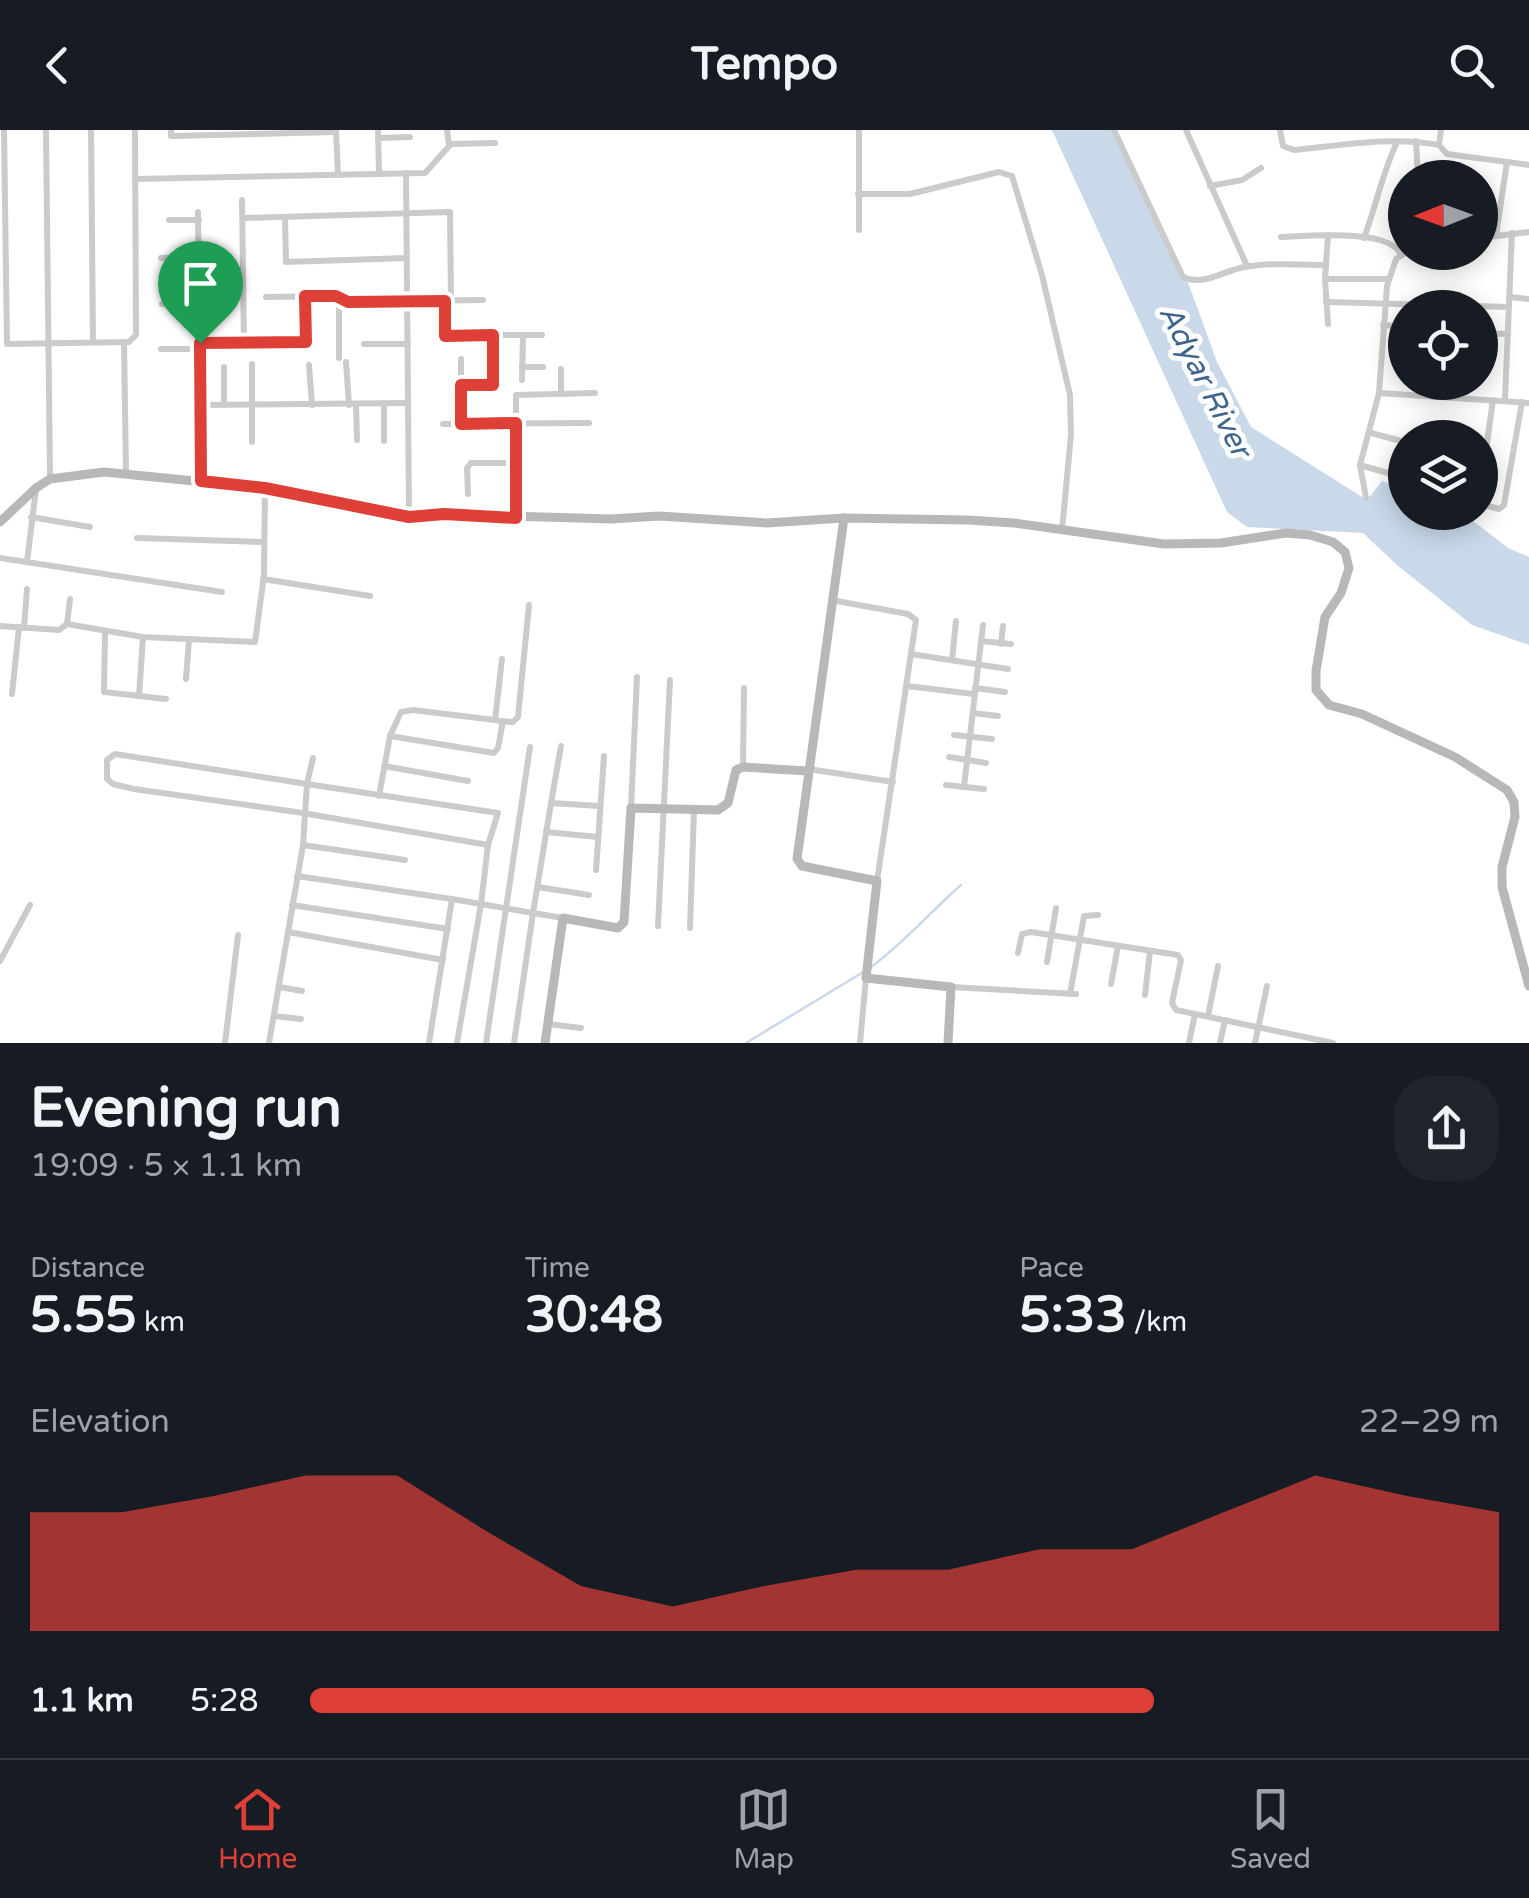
<!DOCTYPE html>
<html lang="en">
<head>
<meta charset="utf-8">
<style>
  body { margin:0; font-family:"Varela Round",sans-serif; background:#20242c; color:#f1f3f6; height:100vh; display:flex; flex-direction:column; font-size:38px; white-space:nowrap }
  * { box-sizing:border-box; margin:0 }
  p { font-size:32px; color:#9ea1a6 }
  .icon { flex:none; width:55px; height:55px; fill:none; stroke:currentColor; stroke-width:2; stroke-linecap:round; stroke-linejoin:round }
  .map { position:relative; height:913px; overflow:hidden }
  .panel { display:flex; flex-direction:column; background:#171b24; flex:1 }
  .panel>* { flex:none }
  .needle { width:65px; rotate:269deg }
  .controls { position:absolute; left:1388px; top:30px; display:grid; gap:20px }
  .controls a { display:grid; place-items:center; width:110px; height:110px; border-radius:50%; background:#171b24; box-shadow:0 5px 25px #0003; font-size:50px }
  .pin { position:absolute; display:grid; place-items:center; width:85px; height:85px; color:#fff; margin:-102px -42px; border-radius:50% 50% 50% 0; rotate:-45deg; box-shadow:0 0 10px #0007 }
  .pin .icon { rotate:45deg }
  .round { display:grid; place-items:center; flex:none; width:105px; height:105px; border-radius:40px; background:#20242c }
  .overview { display:flex; align-items:center; justify-content:space-between; height:170px; padding:0 30px }
  h1 { font-size:55px; font-weight:700; line-height:75px }
  .figures { display:grid; grid-template-columns:repeat(3,1fr); gap:15px; height:170px; padding:10px 30px }
  .figures div { display:grid; align-content:center }
  .figures b { font-size:50px; font-weight:700 }
  .figures small { font-size:28px; font-weight:400 }
  .figures p { font-size:28px }
  .chart { height:280px; padding:20px 30px }
  .chart p { display:flex; justify-content:space-between }
  .chart svg { width:100%; height:180px; margin-top:10px; fill:#de4038; opacity:.7 }
  ul { padding:0 30px; list-style:none; font-size:32px }
  li { display:grid; grid-template-columns:160px 120px 1fr; align-items:center; height:75px }
  li i { height:25px; border-radius:12px; background:#de4038 }
  header { display:flex; justify-content:space-between; align-items:center; height:130px; padding:0 30px; background:#171b24; font-size:45px; font-weight:700 }
  .tab-bar { display:flex; justify-content:space-around; align-items:center; height:140px; border-top:2px solid #363941; background:#171b24; font-size:28px; color:#9ea1a6 }
  .tab-bar a { display:grid; justify-items:center; gap:5px }
  .tab-bar .selected { color:#de4038 }
  .map>svg:first-child { display:block }
  .water { fill:#c9d9ea }
  .lines { fill:none; stroke-linecap:round; stroke-linejoin:round }
  .stream { stroke:#c9d9ea; stroke-width:2.5 }
  .street { stroke:#cbcbcb; stroke-width:6 }
  .secondary { stroke:#b8b8b8; stroke-width:9 }
  .route-casing { stroke:#fff; stroke-width:20 }
  .route { stroke:#de4038; stroke-width:12 }
  .labels { text-anchor:middle; dominant-baseline:central; stroke-width:10; stroke-linejoin:round; paint-order:stroke }
  .water-label { font-size:30px; font-style:italic; fill:#40658d; stroke:#fff }
</style>
</head>
<body>
<header><svg class="icon" aria-label="back" viewBox="0 0 24 24"><path d="M15 5l-7 7 7 7"/></svg>Tempo<svg class="icon" aria-label="search" viewBox="0 0 24 24"><circle cx="10" cy="10" r="6"/><path d="M15 15l6 6"/></svg></header>
<div class="map">
<svg width="1529" height="913" viewBox="0 0 1529 913">
  <rect width="100%" height="100%" fill="#fff"/>
  <path class="water" d="M1052,0H1116L1189,155L1217,232L1251,297L1367,370L1382,351L1405,359V382L1463,383L1508,418L1529,427V515L1472,495L1397,435L1363,403L1247,397L1227,382Z"/>
  <g class="lines">
    <g class="stream">
      <path d="M871,837C904,813 930,782 961,755"/>
      <path d="M746,913L865,841"/>
    </g>
    <g class="street">
      <path d="M4,0L7,214L129,212L136,205L135,0"/>
      <path d="M46,0L50,349"/>
      <path d="M91,0L93,212"/>
      <path d="M171,0V6L336,2"/>
      <path d="M378,0L379,44"/>
      <path d="M447,0L449,15"/>
      <path d="M1114,0L1183,147C1204,157 1224,140 1245,137C1271,132 1299,135 1326,135"/>
      <path d="M1186,0L1247,136"/>
      <path d="M1280,0L1283,16L1294,20C1343,15 1391,6 1439,15"/>
      <path d="M1441,0L1439,15L1447,24L1529,35"/>
      <path d="M336,1L338,45"/>
      <path d="M378,8L410,7"/>
      <path d="M1416,11L1418,48"/>
      <path d="M406,43L409,387"/>
      <path d="M135,49L425,43L451,14L495,13"/>
      <path d="M1210,56L1242,50L1261,38"/>
      <path d="M858,64H910L999,42L1012,46L1042,145L1070,265L1071,305L1062,400"/>
      <path d="M242,70L244,213"/>
      <path d="M198,82L201,351"/>
      <path d="M285,87L286,132L407,128"/>
      <path d="M243,88L450,82L451,171"/>
      <path d="M169,90H199"/>
      <path d="M859,100V0"/>
      <path d="M1328,105L1325,149L1328,194"/>
      <path d="M1496,105L1507,32"/>
      <path d="M1281,107C1306,106 1391,98 1401,125"/>
      <path d="M1364,108C1376,76 1382,44 1397,12"/>
      <path d="M1480,108L1529,102"/>
      <path d="M161,128L199,127"/>
      <path d="M1325,149H1389"/>
      <path d="M266,167L333,166L348,172L483,170"/>
      <path d="M1511,167L1529,169"/>
      <path d="M445,171V205H542"/>
      <path d="M1326,172L1509,177"/>
      <path d="M162,174L199,173"/>
      <path d="M1383,195L1405,197"/>
      <path d="M1480,203L1508,204"/>
      <path d="M124,212L126,343"/>
      <path d="M200,213L305,212V166"/>
      <path d="M364,214H408"/>
      <path d="M161,219H200"/>
      <path d="M339,228V168"/>
      <path d="M346,232L349,275"/>
      <path d="M309,235L312,275"/>
      <path d="M224,237V275"/>
      <path d="M522,237H543"/>
      <path d="M522,250L523,205"/>
      <path d="M461,255H493V205"/>
      <path d="M1379,263L1529,273"/>
      <path d="M561,264V239"/>
      <path d="M1505,269L1512,103"/>
      <path d="M384,273V311"/>
      <path d="M356,274L357,310"/>
      <path d="M201,275L408,273"/>
      <path d="M461,293V229"/>
      <path d="M443,294L589,293"/>
      <path d="M1371,303L1405,312"/>
      <path d="M252,312V234"/>
      <path d="M1360,335L1405,348"/>
      <path d="M1480,363L1493,270"/>
      <path d="M468,364L467,338L471,333H516"/>
      <path d="M1366,368L1360,335L1379,263L1387,156L1396,129L1407,122"/>
      <path d="M1480,370L1484,375L1499,379L1504,375L1522,272"/>
      <path d="M31,387L90,397"/>
      <path d="M516,387V265L595,263"/>
      <path d="M137,408L263,412"/>
      <path d="M0,428L222,462"/>
      <path d="M27,432L36,359"/>
      <path d="M263,449L370,466"/>
      <path d="M831,470L908,484L916,490L877,751"/>
      <path d="M67,494L143,507L255,512L264,445L265,358"/>
      <path d="M0,496L59,500L67,494L70,469"/>
      <path d="M24,498L27,459"/>
      <path d="M105,502L104,562L166,569"/>
      <path d="M981,511L1011,514"/>
      <path d="M1001,514L1003,496"/>
      <path d="M911,524L1008,539"/>
      <path d="M952,530L956,491"/>
      <path d="M186,549L189,510"/>
      <path d="M907,556L974,564"/>
      <path d="M975,558L1005,562"/>
      <path d="M12,564L19,497"/>
      <path d="M139,566L143,508"/>
      <path d="M973,583L998,586"/>
      <path d="M499,591L513,592L518,587L529,475"/>
      <path d="M954,605L992,609"/>
      <path d="M390,606L494,623L498,618L503,591"/>
      <path d="M561,616L551,673L600,676"/>
      <path d="M949,627L986,633"/>
      <path d="M313,628L307,654L115,624L107,630V649L113,654L134,659L303,683L488,715"/>
      <path d="M384,636L468,651"/>
      <path d="M743,637L744,558"/>
      <path d="M809,639L893,652"/>
      <path d="M946,655L984,659"/>
      <path d="M964,657L983,495"/>
      <path d="M379,666L390,606L401,582L413,580L495,590L502,529"/>
      <path d="M551,673L533,783L563,788"/>
      <path d="M631,678L637,547"/>
      <path d="M546,702L598,707"/>
      <path d="M303,715L405,730"/>
      <path d="M596,740L604,626"/>
      <path d="M297,746L452,769"/>
      <path d="M538,757L589,765"/>
      <path d="M292,775L448,799"/>
      <path d="M658,796L670,550"/>
      <path d="M690,798L694,680"/>
      <path d="M288,802L443,830"/>
      <path d="M1018,823L1022,804L1031,802L1178,825L1181,830L1172,873L1176,880L1333,913"/>
      <path d="M0,831L30,775"/>
      <path d="M1047,832L1056,778"/>
      <path d="M1111,854L1118,816"/>
      <path d="M279,857L302,861"/>
      <path d="M951,857L1076,864"/>
      <path d="M1070,864L1084,786L1098,785"/>
      <path d="M1145,865L1150,821"/>
      <path d="M274,886L301,889"/>
      <path d="M1208,886L1218,836"/>
      <path d="M548,894L581,898"/>
      <path d="M225,913L238,805"/>
      <path d="M269,913L303,715L307,654L498,683L488,715L481,774L452,769L429,913"/>
      <path d="M457,913L481,774L533,783L514,913"/>
      <path d="M486,913L530,617"/>
      <path d="M860,913L866,848"/>
      <path d="M1189,913L1195,884"/>
      <path d="M1220,913L1225,890"/>
      <path d="M1255,913L1267,856"/>
    </g>
    <g class="secondary">
      <path d="M844,388L797,729L802,736L877,751L866,848L951,857L948,913"/>
      <path d="M0,392L36,358L50,349L104,342L265,358L409,387L444,384L611,389L659,386L767,393L844,388L968,390L1014,393L1164,414L1221,413L1286,403L1310,405L1333,412L1345,422L1349,438L1341,463L1325,487L1316,541V560L1329,575L1362,584L1455,627L1507,660L1514,672L1515,687L1502,737V757L1529,856"/>
      <path d="M545,913L563,788L618,798L624,792L631,678L718,680L728,673L736,640L743,637L808,641"/>
    </g>
  </g>
  <g class="lines">
    <g class="route-casing">
      <path id="route" d="M305,166H336L348,172L445,171V206L493,205V255H461V294L516,293V388L444,384L409,387L265,358L201,351L200,213L306,212Z"/>
    </g>
    <use href="#route" class="route"/>
  </g>
  <g class="labels">
    <g class="water-label">
      <text transform="translate(1205 251) rotate(63)">Adyar River</text>
    </g>
  </g>
</svg>
<div class="controls">
<a><svg class="needle" viewBox="-14 -14 28 28"><path d="M0-13l5 13h-10z" fill="#e53935"/><path d="M0 13l5-13h-10z" fill="#9ea1a6"/></svg></a>
<a><svg class="icon" aria-label="locate" viewBox="0 0 24 24"><circle cx="12" cy="12" r="6"/><path d="M12 2v4M12 18v4M2 12h4M18 12h4"/></svg></a>
<a><svg class="icon" aria-label="layers" viewBox="0 0 24 24"><path d="M12 4l9 5-9 5-9-5zM3 14l9 5 9-5"/></svg></a>
</div>
<div class="pin" style="left:200px;top:213px;background:#1e9e55"><svg class="icon" aria-label="arrive" viewBox="0 0 24 24"><path d="M6 21V4h12l-3 4 3 4H6"/></svg></div>
</div>
<section class="panel">
<div class="overview"><div><h1>Evening run</h1><p>19:09 · 5 × 1.1 km</p></div><a class="round"><svg class="icon" aria-label="share" viewBox="0 0 24 24"><path d="M12 15V3M7 8l5-5 5 5M5 13v7h14v-7"/></svg></a></div>
<div class="figures">
<div><p>Distance</p><b>5.55<small> km</small></b></div>
<div><p>Time</p><b>30:48</b></div>
<div><p>Pace</p><b>5:33<small> /km</small></b></div>
</div>
<div class="chart"><p><span>Elevation</span>22–29 m</p>
<svg viewBox="0 0 160 44" preserveAspectRatio="none"><path d="M0 44V15L10 15L20 11L30 6L40 6L50 20L60 33L70 38L80 33L90 29L100 29L110 24L120 24L130 15L140 6L150 11L160 15V44z"/></svg>
</div>
<ul>
<li><b>1.1 km</b>5:28<i style="width:71%"></i></li>
</ul>
</section>
<nav class="tab-bar">
<a class="selected"><svg class="icon" aria-label="home" viewBox="0 0 24 24"><path d="M3 11l9-7 9 7M6 9v11h12V9"/></svg>Home</a>
<a><svg class="icon" aria-label="map" viewBox="0 0 24 24"><path d="M3 6l6-2 6 2 6-2v14l-6 2-6-2-6 2zM9 4v14M15 6v14"/></svg>Map</a>
<a><svg class="icon" aria-label="saved" viewBox="0 0 24 24"><path d="M7 4h10v16l-5-4-5 4z"/></svg>Saved</a>
</nav>
</body>
</html>
